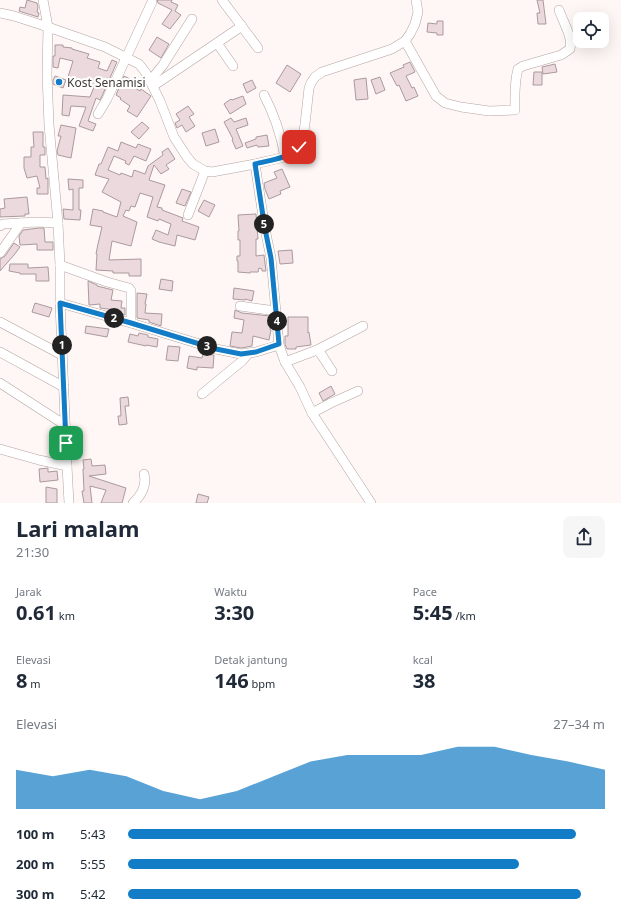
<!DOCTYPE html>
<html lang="id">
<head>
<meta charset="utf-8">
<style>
  body { margin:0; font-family:"Noto Sans",sans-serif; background:#f6f6f7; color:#1f2937; height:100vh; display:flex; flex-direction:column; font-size:15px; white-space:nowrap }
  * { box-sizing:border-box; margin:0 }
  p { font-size:13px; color:#747a83 }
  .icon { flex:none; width:22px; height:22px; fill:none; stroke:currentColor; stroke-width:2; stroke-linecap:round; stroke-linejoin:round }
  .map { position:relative; height:503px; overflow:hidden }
  .drawer { display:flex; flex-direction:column; background:#fff; flex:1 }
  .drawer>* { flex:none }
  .controls { position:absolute; left:573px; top:12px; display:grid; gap:8px }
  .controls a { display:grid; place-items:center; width:36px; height:36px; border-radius:8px; background:#fff; box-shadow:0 4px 16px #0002; font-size:20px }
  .pin { position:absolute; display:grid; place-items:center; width:34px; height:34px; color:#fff; margin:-17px; border-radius:8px; box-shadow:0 2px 6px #0006 }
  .km { position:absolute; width:20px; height:20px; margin:-10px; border-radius:50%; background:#222; color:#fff; font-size:11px; line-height:20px; text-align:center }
  .round { display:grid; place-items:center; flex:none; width:42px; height:42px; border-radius:8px; background:#f6f6f7 }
  .headline { display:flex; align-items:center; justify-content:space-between; height:68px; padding:0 16px }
  h1 { font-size:22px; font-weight:700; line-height:30px }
  .figures { display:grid; grid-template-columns:repeat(3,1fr); gap:6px; height:68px; padding:4px 16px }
  .figures div { display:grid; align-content:center }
  .figures b { font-size:20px; font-weight:700 }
  .figures small { font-size:11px; font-weight:400 }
  .figures p { font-size:11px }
  .chart { height:112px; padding:8px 16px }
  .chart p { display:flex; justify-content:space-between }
  .chart svg { width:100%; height:72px; margin-top:4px; fill:#127cc6; opacity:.7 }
  ul { padding:0 16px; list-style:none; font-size:13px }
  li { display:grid; grid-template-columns:64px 48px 1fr; align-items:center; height:30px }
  li i { height:10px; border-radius:5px; background:#127cc6 }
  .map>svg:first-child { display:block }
  .building { fill:#ebd9dd; stroke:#ab9a9d }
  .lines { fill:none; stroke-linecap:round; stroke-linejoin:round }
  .minor-casing { stroke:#b4a4a0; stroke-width:10 }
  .minor { stroke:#fff; stroke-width:9 }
  .route-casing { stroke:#fff; stroke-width:8 }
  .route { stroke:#127cc6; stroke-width:5 }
  .poi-dot { fill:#127cc6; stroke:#fff; stroke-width:1.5 }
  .labels { text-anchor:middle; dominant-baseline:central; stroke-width:4; stroke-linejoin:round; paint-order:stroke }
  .poi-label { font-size:12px; fill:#423b3a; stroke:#fff; text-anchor:start }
</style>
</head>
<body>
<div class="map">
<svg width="621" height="503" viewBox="0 0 621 503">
  <rect width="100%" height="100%" fill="#fef7f5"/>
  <g class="building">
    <path d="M27,0L37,3L38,7L37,12L39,13L38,17L19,11L20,7L25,8Z"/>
    <path d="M157,0H172L171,2L178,5L175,11L181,15L170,29L162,24L172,10L158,3Z"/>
    <path d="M537,0H543L546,24H538L537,13H540Z"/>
    <path d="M437,21H443V35H437V33L427,32L428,23L437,24Z"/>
    <path d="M157,37L169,44L161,58L149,50Z"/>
    <path d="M55,45H63V47L72,48V49L89,54L87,58L100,62L98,68L107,71L112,60L117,62L102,96L100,100L96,98L88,121L96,124L93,131L79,126L86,107L71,106L69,116L62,115L63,95L90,97L94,87L82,84L83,81L68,77L73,61L60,58L58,68L53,67V56H55Z"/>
    <path d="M410,62L415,72L406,76L412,88L414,87L418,96L406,101L399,85L397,86L390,73L404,67L403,65Z"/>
    <path d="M555,64L557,72L543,74L542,67Z"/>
    <path d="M287,65L301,74L290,92L276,83Z"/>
    <path d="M534,72H542V85H533Z"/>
    <path d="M55,76L66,80L63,88L53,84V80Z"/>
    <path d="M124,76L130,79L127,83L140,91L141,89L151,96L137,117L127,111L130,106L120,99L121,98L116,95Z"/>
    <path d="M380,77L385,90L376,94L371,80Z"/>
    <path d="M366,78L368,99L356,100L354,80Z"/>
    <path d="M252,80L256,88L247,93L243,84Z"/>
    <path d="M243,96L246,104L230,114L224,104L231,99L232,100Z"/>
    <path d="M188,106L194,114L189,117L195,126L186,132L182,125L177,128L175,123L180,120L176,114Z"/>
    <path d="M231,118L234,122L246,118L248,125L236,129L243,146L236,149L232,140L233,139L224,122Z"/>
    <path d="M142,122L149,128L139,139L131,132Z"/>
    <path d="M61,125L76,128L71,158L58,155L57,151L61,136H58Z"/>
    <path d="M215,129L219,142L206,146L202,133Z"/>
    <path d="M33,132H43V147H45V155H40V167H45L46,179L48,178V194H37V188H40L37,176L27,178L24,168V157H31V147H34Z"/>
    <path d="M267,135L269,146L258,147L257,145L247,148L245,143L256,139V137Z"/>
    <path d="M121,142L136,148L138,144L151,149L146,161L134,156L129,165L125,163L126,161L114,156L108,170L120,175L121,173L132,177L134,170L145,174L148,166L163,155L162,152L168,148L175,159L166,165L169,169L161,174L154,165L149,180L165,185L157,207L162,208V210L183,218L182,221L199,227L195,240L177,235L175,246L159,242L152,239L156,230L168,235L171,224L159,219L158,221L147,217L153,197L140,193L135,207L131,206L129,211L126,210L123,216L137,222L131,246L112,241L109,260L141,259V276H129V273H113V271L96,270L97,254H96L98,244L102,227L90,225L93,209L103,211V212L117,217L121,202L102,192L109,179L95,175L99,164H101L108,147L118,151Z"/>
    <path d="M282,169L290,187L280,191L281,194L269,199L265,189L264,183L277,178L274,172Z"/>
    <path d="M68,179L83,180V188H79V210H81L80,220L64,219L63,209L73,210V189L69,190Z"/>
    <path d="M182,189L191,192L185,206L176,203Z"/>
    <path d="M27,197L29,214H25V216L0,217V209L5,208L4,199Z"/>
    <path d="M204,200L215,205L209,217L198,211Z"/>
    <path d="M256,214L258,239H256V256L264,255L266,271H262V269L259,268L258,272H250V273L238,272V261H237V256H240V240H238V231H239L238,215Z"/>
    <path d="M39,228H44L45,242H53V250H37V244L20,245L19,236L23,230Z"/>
    <path d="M14,243L20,247L14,255L0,271V259L5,256Z"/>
    <path d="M292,250L293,263L280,264L278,251Z"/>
    <path d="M10,264H28V268L48,267L49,281H36V274H20V273L9,271Z"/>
    <path d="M161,279L173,281L172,291L159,289Z"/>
    <path d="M88,281L97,285V286L113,290L111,300L122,301L121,308H125V315L115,312V310L100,308V304L89,305Z"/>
    <path d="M234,288L254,291L252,301L245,299V300L233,299Z"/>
    <path d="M137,293L147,294L145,304H146L145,313L162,314L161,326L149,322V320L137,318Z"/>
    <path d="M35,303L52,308L49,317L32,312Z"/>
    <path d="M235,310L242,313L270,316V319H271V323L270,330H271L269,340L253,336L252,346L241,348L230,346L232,332L242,333L244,320L234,318Z"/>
    <path d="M288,317H308V333L309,332L311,345L296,347V349H287L285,344V336H288Z"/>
    <path d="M86,326L109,329L107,337L85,333Z"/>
    <path d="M139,333L148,335V337L158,339L157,347L146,345V346L128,342L130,334L138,336Z"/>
    <path d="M168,346L180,347L178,361L166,360Z"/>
    <path d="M203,354L214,355L213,368L197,367V370L187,368L189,356L202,358Z"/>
    <path d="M331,386L335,394L323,401L319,393Z"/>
    <path d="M128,397L129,406H125L127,424L119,425L118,416H121L120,398Z"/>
    <path d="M91,459L92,466L105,465L106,474L89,476L126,488L122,503H101L106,490L90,486L92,503H84L82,491H84L83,469H84L83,460Z"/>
    <path d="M48,468V472L57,471L58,480L40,482L39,469Z"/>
    <path d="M46,487L57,489V503H46Z"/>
    <path d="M198,494L209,497L207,503H196Z"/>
  </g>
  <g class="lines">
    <g class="minor-casing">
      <g id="minor">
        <path d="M43,0L48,27L47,74L49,125L58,223L60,265V303L67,466L69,503"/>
        <path d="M222,0L258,48"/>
        <path d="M0,13L14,16L48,27L105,47L139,64L146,73L160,101L174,137L187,157L193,164L205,171L212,172L255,164L285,157L293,152L299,147L303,137L305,124L309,88L311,83L315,77L322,72L392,49L405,41L410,34L415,24L418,12L416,0"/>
        <path d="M405,41L436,96L445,103L461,107L489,111L515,110C515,96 514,83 518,69L523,66L561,55L570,49C573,37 563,22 559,10"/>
        <path d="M217,43L233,66"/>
        <path d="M150,81L163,65L192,19"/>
        <path d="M153,86L242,26"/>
        <path d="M264,95C274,114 281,135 285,157"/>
        <path d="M98,114L107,99L152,2"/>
        <path d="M188,215L205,171"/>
        <path d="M0,226L3,224L36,222L58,223"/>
        <path d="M0,253L21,223"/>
        <path d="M60,265L107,282L129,288L131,291V323"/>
        <path d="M60,303L131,323L216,349L241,354L256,352L279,345L271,258L265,229L255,164"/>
        <path d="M240,306L276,311"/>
        <path d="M0,322L62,355"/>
        <path d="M279,345L285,362L300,387L312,413L331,403L358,391"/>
        <path d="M317,350L321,354L332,371"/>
        <path d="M0,352L64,387"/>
        <path d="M285,362L317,350L363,326"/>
        <path d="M0,383L65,425"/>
        <path d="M202,394L242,361L248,354"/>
        <path d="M312,413L371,503"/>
        <path d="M0,449L39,460L67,466"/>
        <path d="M133,503C142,495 147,486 144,474"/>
      </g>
    </g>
    <use href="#minor" class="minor"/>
  </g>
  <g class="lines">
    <g class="route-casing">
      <path id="route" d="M66,443L60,303L131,323L216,349L241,354L256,352L279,344L271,258L265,229L255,164C270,160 287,159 299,147"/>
    </g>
    <use href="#route" class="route"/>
  </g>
  <circle class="poi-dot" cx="59" cy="82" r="4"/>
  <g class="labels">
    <g class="poi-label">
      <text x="67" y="82">Kost Senamisi</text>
    </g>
  </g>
</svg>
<div class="controls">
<a><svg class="icon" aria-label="locate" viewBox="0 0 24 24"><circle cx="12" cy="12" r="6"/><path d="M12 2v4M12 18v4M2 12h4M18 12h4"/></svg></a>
</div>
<div class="pin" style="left:66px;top:443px;background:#1e9e55"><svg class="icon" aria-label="arrive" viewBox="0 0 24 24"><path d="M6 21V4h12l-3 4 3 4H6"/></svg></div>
<div class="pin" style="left:299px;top:147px;background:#d93025"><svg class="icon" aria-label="check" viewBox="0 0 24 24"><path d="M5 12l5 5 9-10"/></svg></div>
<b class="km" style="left:62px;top:345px">1</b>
<b class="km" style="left:114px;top:318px">2</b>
<b class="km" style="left:207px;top:346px">3</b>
<b class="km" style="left:277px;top:321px">4</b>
<b class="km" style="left:264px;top:224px">5</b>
</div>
<section class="drawer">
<div class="headline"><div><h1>Lari malam</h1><p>21:30</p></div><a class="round"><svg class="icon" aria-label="share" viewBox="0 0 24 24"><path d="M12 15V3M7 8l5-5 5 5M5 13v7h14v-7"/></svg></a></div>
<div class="figures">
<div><p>Jarak</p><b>0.61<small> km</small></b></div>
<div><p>Waktu</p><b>3:30</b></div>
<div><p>Pace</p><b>5:45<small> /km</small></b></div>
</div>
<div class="figures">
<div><p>Elevasi</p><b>8<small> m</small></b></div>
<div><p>Detak jantung</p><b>146<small> bpm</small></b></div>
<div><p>kcal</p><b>38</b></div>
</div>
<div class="chart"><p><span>Elevasi</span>27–34 m</p>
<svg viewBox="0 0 160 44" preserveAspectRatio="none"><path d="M0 44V20L10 24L20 20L30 24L40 33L50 38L60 33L70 24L80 15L90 11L100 11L110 11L120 6L130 6L140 11L150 15L160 20V44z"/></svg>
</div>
<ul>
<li><b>100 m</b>5:43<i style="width:94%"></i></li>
<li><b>200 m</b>5:55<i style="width:82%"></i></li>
<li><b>300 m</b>5:42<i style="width:95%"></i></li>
</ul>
</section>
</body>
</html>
